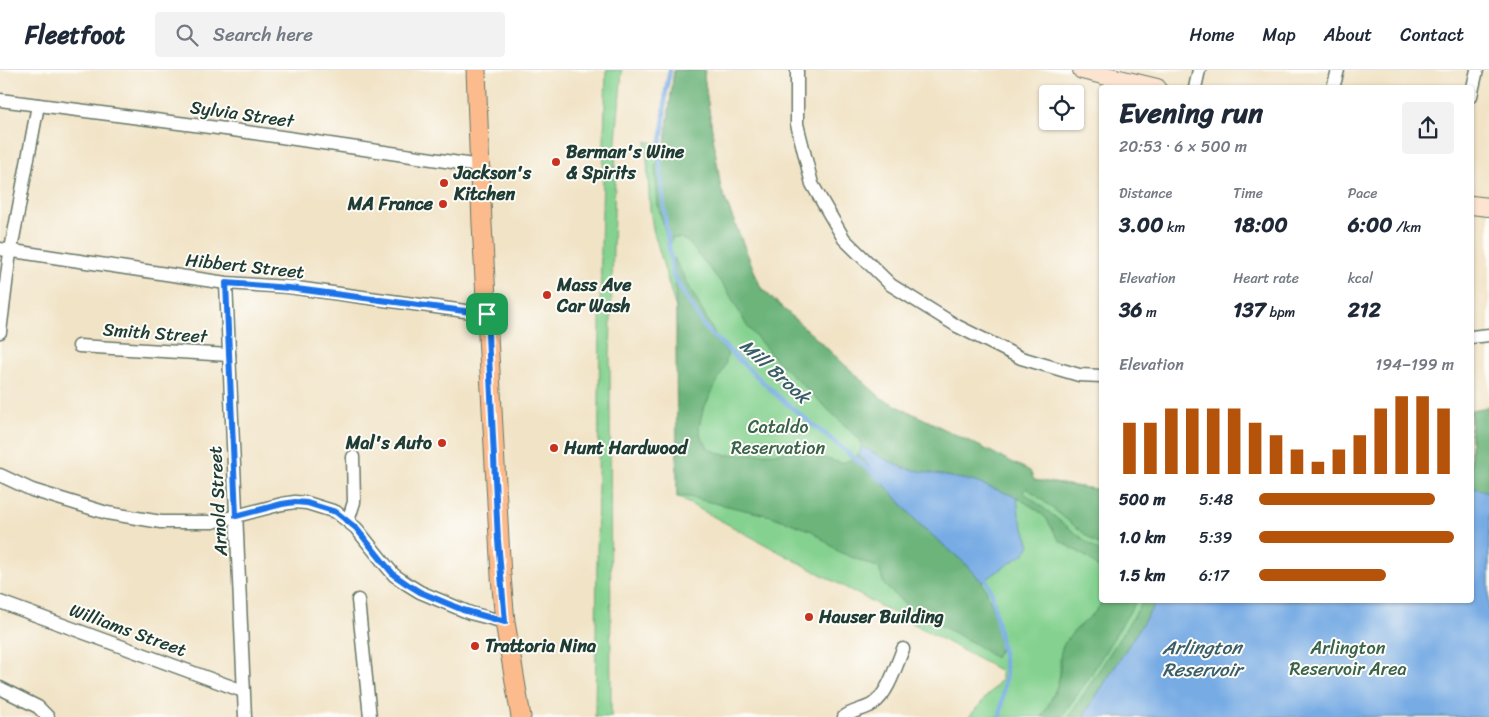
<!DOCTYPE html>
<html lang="en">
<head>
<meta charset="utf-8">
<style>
  body { margin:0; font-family:Sriracha,sans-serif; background:#f2f2f3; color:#1f2937; height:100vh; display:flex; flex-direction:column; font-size:19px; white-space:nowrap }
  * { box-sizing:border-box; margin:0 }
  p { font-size:16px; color:#747a83 }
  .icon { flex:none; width:28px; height:28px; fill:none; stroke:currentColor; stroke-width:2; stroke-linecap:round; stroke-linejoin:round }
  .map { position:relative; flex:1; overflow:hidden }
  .sheet { position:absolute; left:1099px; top:15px; width:375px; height:518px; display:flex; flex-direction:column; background:#fff; border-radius:5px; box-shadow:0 1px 4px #0004 }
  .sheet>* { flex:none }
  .fabs { position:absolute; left:1039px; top:15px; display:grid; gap:10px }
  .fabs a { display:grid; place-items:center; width:45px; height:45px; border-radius:5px; background:#fff; box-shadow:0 1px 4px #0004; font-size:25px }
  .pin { position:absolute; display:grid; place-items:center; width:42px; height:42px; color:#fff; margin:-21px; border-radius:10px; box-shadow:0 2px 8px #0006 }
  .round { display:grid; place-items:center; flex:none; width:52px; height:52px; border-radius:5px; background:#f2f2f3 }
  .overview { display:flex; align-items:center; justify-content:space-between; height:85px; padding:0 20px }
  h1 { font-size:28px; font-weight:700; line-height:38px }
  .figures { display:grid; grid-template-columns:repeat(3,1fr); gap:8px; height:85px; padding:5px 20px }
  .figures div { display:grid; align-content:center }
  .figures b { font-size:21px; font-weight:700 }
  .figures small { font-size:14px; font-weight:400 }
  .figures p { font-size:14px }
  .chart { height:140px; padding:10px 20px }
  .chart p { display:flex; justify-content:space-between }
  .chart svg { width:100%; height:90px; margin-top:5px; stroke:#b45309; stroke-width:6 }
  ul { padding:0 20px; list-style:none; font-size:16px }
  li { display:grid; grid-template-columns:80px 60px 1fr; align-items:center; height:38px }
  li i { height:12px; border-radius:6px; background:#b45309 }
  header { display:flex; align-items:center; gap:30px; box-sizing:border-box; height:70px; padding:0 25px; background:#fff; border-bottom:1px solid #e0e1e3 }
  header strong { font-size:24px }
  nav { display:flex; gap:28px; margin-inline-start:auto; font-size:18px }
  .search { width:350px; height:45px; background:#f2f2f3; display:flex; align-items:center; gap:12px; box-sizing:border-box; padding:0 18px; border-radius:5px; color:#747a83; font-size:19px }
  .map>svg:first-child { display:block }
  .green { fill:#85d290; stroke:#528862 }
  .forest { fill:#6cb47a; stroke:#467857 }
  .water { fill:#77abe4; stroke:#4b748c }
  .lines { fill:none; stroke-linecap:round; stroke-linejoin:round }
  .stream { stroke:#77abe4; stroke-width:4.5 }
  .street-casing { stroke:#687767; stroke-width:15 }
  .secondary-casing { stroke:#687767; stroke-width:20 }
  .primary-casing { stroke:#687767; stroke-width:21 }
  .street { stroke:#fff; stroke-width:12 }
  .secondary { stroke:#fde4d1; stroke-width:18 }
  .primary { stroke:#fbbb8d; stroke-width:19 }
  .route-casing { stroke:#fff; stroke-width:10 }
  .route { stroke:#1a73e8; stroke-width:6 }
  .poi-dot { fill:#c8321e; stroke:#fdfcf7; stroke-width:2 }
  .labels { text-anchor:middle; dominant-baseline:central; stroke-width:4; stroke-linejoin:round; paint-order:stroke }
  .street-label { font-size:18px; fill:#1f3d34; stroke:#fdfcf7 }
  .poi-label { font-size:18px; font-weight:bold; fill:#1f3d34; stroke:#fdfcf7; text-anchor:start }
  .park-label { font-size:18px; fill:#38624b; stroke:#fdfcf7 }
  .water-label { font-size:19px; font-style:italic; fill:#395e69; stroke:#fdfcf7 }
</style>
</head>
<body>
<header>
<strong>Fleetfoot</strong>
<div class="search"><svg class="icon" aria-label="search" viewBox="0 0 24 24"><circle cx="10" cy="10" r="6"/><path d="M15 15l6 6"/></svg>Search here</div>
<nav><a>Home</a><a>Map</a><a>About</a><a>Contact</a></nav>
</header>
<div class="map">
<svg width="1489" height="647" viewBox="0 0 1489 647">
  <rect width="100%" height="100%" fill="#fdfcf7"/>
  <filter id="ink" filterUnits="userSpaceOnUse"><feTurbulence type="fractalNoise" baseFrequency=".02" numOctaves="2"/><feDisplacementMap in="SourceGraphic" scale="10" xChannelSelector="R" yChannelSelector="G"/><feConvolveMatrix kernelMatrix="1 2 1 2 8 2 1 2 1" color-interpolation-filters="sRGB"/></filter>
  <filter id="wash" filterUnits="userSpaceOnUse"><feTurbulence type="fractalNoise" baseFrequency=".0096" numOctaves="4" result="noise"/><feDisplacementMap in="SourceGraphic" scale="20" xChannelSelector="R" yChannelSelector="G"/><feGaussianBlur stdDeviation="1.12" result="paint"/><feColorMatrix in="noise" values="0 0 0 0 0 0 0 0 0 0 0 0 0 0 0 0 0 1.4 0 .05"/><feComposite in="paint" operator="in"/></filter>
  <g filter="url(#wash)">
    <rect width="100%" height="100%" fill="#f1e3c6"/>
    <g class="green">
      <path d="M606,0H622L616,71L610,285L611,647H595L601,177Z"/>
      <path d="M674,0H705L704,7L721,119L761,218L881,328L1030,401L1034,410L1101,420V530H1471V340L1489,337V647H969L1001,610V601L677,427L676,239L653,159L650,140L646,71L665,75Z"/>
    </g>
    <g class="forest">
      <path d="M674,0H705L704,7L721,119L761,218L881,328L1030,401L1034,410L1101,420V477L1027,418L1023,422L1101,483V501L1088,488L1059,470L1046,448L1037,440L1017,427L972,411L904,398L883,388L861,376V371L773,287L747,256L727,220L688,172L680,168H672L669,176L658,135L655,97L665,75Z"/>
      <path d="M674,188L719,272L728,284L724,298L703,340L699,357L701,366L709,379L725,385L799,382L842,393L855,388L858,384L919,454L967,495L982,512L987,522L996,547L1002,575L995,588L975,574L910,539L884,515L879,498L839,482L812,461L771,446L688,427H677L676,239Z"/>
      <path d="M1489,337V422L1471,417V340Z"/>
      <path d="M1103,530H1137L1087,611L1061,647H1042C1048,635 1056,622 1059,608C1062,596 1057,586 1064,574C1074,556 1095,548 1103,530Z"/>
      <path d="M1144,530H1159L1153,537L1083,647H1069Z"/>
    </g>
    <g class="water">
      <path d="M861,376L883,388L904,398L972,411L1017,427L1019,445L1030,475L1025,483L982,512L967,495L919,454L858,384L861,380Z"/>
      <path d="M1471,417L1489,422V647H1083L1153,537L1159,530H1471Z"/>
    </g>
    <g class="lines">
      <g class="stream">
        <path d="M670,0L666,20L663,60L659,81L665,148L673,205L705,258L781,329L883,411"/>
        <path d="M984,505L992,523L1006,602L1000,647"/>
      </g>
    </g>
  </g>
  <g filter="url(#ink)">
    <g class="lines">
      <g class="street-casing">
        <g id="street">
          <path d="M797,0V54L812,114L844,169L891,215L957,256L1021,288L1079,305L1101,306"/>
          <path d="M1195,18L1199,0"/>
          <path d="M1333,18L1338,0"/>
          <path d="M1471,26L1477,0"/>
          <path d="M0,30L233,60L480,96"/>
          <path d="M0,179L226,213L289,217L487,244"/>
          <path d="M226,213L245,647"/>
          <path d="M0,262L9,190L38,35"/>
          <path d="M1471,267L1489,265"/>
          <path d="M79,276L229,285"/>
          <path d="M0,405L32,420L107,443L161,452H213L282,434L295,432L307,433L336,442L356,458L384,493L394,505L407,514L420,522L470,543L505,552"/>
          <path d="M348,451L354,432L353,387"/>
          <path d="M358,530L370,647"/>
          <path d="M0,532L243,621"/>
          <path d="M0,618L38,637L48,647"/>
          <path d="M844,647C853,640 864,640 873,634C888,624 896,596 903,579"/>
        </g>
      </g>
      <g class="secondary-casing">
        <g id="secondary">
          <path d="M1082,0L1157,18"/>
          <path d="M1471,135L1489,137"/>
        </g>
      </g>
      <g class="primary-casing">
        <path id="primary" d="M476,0L482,154L501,506L505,552L521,647"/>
      </g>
      <use href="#street" class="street"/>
      <use href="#secondary" class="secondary"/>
      <use href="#primary" class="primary"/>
    </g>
  </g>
  <g class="lines" filter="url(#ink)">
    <g class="route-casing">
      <path id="route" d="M226,213L289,218L487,244L498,470L505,552L463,540L420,522L407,514L394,505L384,493L356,458L336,442L307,433L295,432L282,434L236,446Z"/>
    </g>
    <use href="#route" class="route"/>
  </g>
  <g class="poi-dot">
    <circle cx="556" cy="92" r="5"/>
    <circle cx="444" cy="113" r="5"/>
    <circle cx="443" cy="134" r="5"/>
    <circle cx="547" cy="225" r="5"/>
    <circle cx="442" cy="373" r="5"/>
    <circle cx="554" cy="378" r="5"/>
    <circle cx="809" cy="547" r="5"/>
    <circle cx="475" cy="576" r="5"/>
  </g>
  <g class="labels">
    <g class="street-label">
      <text transform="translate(242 44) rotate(8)">Sylvia Street</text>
      <text transform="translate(245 196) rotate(6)">Hibbert Street</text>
      <text transform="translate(155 263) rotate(4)">Smith Street</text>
      <text transform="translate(218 431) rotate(-93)">Arnold Street</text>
      <text transform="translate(128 560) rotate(20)">Williams Street</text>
    </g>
    <g class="poi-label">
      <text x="566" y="82">Berman's Wine<tspan x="566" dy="21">&amp; Spirits</tspan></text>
      <text x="454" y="103">Jackson's<tspan x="454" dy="21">Kitchen</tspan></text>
      <text x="433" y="134" text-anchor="end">MA France</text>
      <text x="557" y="215">Mass Ave<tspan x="557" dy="21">Car Wash</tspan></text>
      <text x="432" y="373" text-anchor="end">Mal's Auto</text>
      <text x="564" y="378">Hunt Hardwood</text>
      <text x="819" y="547">Hauser Building</text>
      <text x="485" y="576">Trattoria Nina</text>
    </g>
    <g class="park-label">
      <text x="778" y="357">Cataldo<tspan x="778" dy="21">Reservation</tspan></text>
      <text x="1348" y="578">Arlington<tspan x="1348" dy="21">Reservoir Area</tspan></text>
    </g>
    <g class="water-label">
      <text transform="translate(775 301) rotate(42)">Mill Brook</text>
      <text x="1202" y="577">Arlington<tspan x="1202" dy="22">Reservoir</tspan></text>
    </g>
  </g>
</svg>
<div class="fabs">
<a><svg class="icon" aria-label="locate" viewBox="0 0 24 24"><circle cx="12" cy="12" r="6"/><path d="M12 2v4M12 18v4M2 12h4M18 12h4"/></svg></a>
</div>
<div class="pin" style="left:487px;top:244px;background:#1e9e55"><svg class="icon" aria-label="arrive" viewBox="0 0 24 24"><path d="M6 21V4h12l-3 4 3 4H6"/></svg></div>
<section class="sheet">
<div class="overview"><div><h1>Evening run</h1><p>20:53 · 6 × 500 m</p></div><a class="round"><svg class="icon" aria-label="share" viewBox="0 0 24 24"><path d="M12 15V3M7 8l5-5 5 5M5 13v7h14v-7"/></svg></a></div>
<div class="figures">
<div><p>Distance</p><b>3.00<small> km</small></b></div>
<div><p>Time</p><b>18:00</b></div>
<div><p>Pace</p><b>6:00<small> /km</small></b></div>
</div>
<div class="figures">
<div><p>Elevation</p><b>36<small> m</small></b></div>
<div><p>Heart rate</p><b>137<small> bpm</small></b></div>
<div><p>kcal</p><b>212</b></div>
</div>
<div class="chart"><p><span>Elevation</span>194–199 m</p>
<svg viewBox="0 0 160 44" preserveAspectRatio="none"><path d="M5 44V19M15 44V19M25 44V12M35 44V12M45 44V12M55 44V12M65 44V19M75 44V25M85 44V32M95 44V38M105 44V32M115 44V25M125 44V12M135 44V6M145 44V6M155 44V12"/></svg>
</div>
<ul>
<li><b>500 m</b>5:48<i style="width:90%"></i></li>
<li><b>1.0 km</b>5:39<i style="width:100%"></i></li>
<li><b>1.5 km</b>6:17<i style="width:65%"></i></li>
</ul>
</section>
</div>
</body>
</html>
